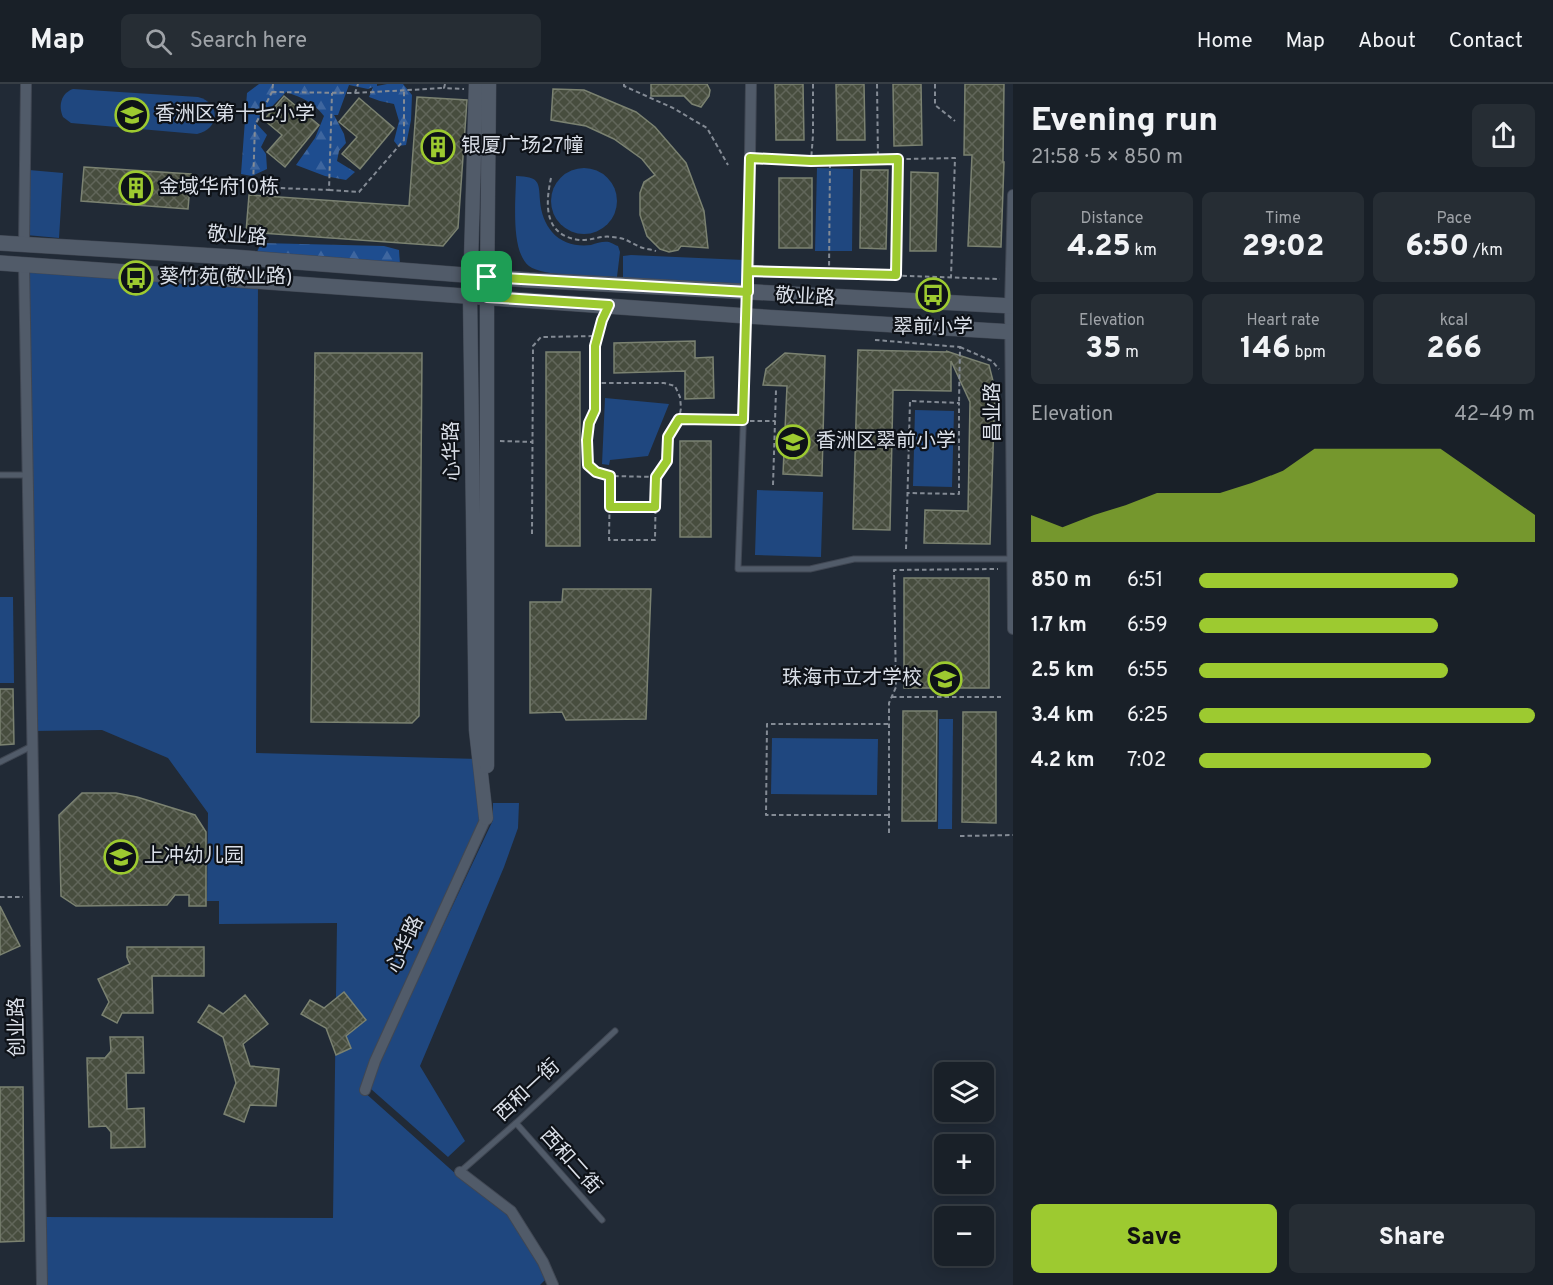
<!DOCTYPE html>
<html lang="en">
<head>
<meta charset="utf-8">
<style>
  body { margin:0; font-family:Overpass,"Noto Sans SC",sans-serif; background:#262d34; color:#f1f3f6; height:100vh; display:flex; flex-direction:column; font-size:22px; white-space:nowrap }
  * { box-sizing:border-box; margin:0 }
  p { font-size:20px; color:#9fa3a8 }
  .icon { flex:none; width:33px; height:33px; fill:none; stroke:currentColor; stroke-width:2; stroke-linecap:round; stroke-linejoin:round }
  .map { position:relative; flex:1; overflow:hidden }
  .drawer { display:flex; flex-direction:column; background:#192028; width:540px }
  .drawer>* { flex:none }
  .fabs { position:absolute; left:934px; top:978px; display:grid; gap:12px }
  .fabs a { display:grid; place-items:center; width:60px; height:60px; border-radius:9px; background:#192028; box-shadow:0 3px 15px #0003,0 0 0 2px #373e45; font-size:30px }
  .pin { position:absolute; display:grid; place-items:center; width:51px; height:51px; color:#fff; margin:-26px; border-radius:12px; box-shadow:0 3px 9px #0006 }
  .round { display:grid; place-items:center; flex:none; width:63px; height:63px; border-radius:9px; background:#262d34 }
  .head { display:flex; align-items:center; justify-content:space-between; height:102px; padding:0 18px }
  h1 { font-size:33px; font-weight:800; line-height:45px }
  .figures { display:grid; grid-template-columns:repeat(3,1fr); gap:9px; height:102px; padding:6px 18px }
  .figures div { display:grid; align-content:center; border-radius:9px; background:#262d34; text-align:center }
  .figures b { font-size:30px; font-weight:800 }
  .figures small { font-size:16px; font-weight:400 }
  .figures p { font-size:16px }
  .chart { height:168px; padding:12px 18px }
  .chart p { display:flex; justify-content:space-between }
  .chart svg { width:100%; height:108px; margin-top:6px; fill:#9dca30; opacity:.7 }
  .primary-button { display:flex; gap:12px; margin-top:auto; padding:12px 18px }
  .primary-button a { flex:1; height:69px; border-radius:9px; background:#9dca30; color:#111; font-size:24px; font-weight:800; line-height:69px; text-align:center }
  .primary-button a+a { background:#262d34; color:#f1f3f6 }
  ul { padding:0 18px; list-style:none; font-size:20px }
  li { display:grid; grid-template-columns:96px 72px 1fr; align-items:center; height:45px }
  li i { height:15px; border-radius:8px; background:#9dca30 }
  header { display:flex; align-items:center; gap:36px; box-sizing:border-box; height:84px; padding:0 30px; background:#192028; border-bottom:2px solid #373e45 }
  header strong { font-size:28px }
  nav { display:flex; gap:33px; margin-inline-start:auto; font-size:21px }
  .search { width:420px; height:54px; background:#262d34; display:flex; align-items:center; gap:15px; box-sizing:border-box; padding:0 21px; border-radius:9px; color:#9fa3a8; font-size:22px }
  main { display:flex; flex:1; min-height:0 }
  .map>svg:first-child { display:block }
  .green { fill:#1f477f }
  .forest { fill:url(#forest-firs) }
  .building { fill:url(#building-cross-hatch); stroke:#7b8271; stroke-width:1.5 }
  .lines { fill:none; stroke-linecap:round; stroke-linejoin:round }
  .service-casing { stroke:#404753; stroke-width:7 }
  .minor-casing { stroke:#404753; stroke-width:12 }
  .tertiary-casing { stroke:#404753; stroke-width:15 }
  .secondary-casing { stroke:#404753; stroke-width:16 }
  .path { stroke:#848b95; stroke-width:2; stroke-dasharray:4.5 3; stroke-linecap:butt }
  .service { stroke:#515b69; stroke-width:5 }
  .minor { stroke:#515b69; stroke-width:10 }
  .tertiary { stroke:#515b69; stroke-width:14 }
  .secondary { stroke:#515b69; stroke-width:15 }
  .route-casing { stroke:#fff; stroke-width:12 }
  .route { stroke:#9dca30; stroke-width:8 }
  .labels { text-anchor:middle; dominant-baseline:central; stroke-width:4.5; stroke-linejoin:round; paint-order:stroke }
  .poi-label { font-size:20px; fill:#dadfe8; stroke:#0e1218; text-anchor:start }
  .street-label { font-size:20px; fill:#dadfe8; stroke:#0e1218 }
</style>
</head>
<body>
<header>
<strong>Map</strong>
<div class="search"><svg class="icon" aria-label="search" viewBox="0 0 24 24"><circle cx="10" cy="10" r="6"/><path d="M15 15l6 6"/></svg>Search here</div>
<nav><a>Home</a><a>Map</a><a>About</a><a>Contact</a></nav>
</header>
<main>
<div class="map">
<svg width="1013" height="1201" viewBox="0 0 1013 1201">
  <defs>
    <pattern id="forest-firs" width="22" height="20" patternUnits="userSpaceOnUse" patternTransform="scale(1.5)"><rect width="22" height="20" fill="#1e4d8f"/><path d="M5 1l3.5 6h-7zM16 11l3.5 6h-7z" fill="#3e669f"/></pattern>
    <pattern id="building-cross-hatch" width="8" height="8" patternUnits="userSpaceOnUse" patternTransform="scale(1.5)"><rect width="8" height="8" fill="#474d3e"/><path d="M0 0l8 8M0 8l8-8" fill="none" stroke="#61665a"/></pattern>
  </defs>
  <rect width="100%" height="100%" fill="#212a36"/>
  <g class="green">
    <path d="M73,5L198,13C221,19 220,45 197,50L71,39L63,33C58,22 61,9 73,5Z"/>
    <path d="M817,84L853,85L852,167H815Z"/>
    <circle cx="584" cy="117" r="33"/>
    <path d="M29,86L63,89L59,154L26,151Z"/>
    <path d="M516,92C539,93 539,97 540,117C541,129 545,140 552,148C561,159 577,163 591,161C597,159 603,157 609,158C610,158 617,162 618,162L620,168L617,193C598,192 543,193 529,182C510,167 516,115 516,92Z"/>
    <path d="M631,171L744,176L742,203L623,197V172Z"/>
    <path d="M24,181L258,197L256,669L479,675L486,734L363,1007L457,1091L507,1129L548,1193L540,1201H42L41,1133L333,1134L337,839L219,840V817H207L208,729L168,674L102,646L32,647Z"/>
    <path d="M605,314L669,320L648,372L610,376L609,381L602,380Z"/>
    <path d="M915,326L954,327L952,403L913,402Z"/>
    <path d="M757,406L823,408L821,473L755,471Z"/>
    <path d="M0,513H13L14,599H0Z"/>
    <path d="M939,635H953L952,745H938Z"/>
    <path d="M772,654L878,655L877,711L771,710Z"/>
    <path d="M493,719H519L518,744L504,783L420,982L465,1057L448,1073L371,1005L378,980L493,736Z"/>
  </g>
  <g class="forest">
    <path d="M259,0H377V2L387,0H403L412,11L411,36L406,61L398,62L394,57L399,37L394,20L380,17L369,13L373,3L368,5L349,1L338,31H334L344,50L346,59L339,67L337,77L355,88L346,96L325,92L296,81L315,54L324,32C313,18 303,14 286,8L256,39L267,51L261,63L266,70L267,85L252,92L241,90L247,9Z"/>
    <path d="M261,159L384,162L399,166L400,181L257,168Z"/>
  </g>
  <g class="building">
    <path d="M651,0H707L710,6L709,12L701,23L692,20L684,12H651Z"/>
    <path d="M775,0H803L804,56H776Z"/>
    <path d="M836,0H864L865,56H837Z"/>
    <path d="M893,0H921L922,61L894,62Z"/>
    <path d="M965,0H1004L1003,78H1004L1001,163L968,162L972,71H964Z"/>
    <path d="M553,5L584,6L636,28L655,43L686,79L704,127L708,164L681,162L678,166L669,168L660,165L647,152L640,131V109L644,98L655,91L642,75L614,55L586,42L551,36Z"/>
    <path d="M284,12L319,41L285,83L267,68L282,51L264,36Z"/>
    <path d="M417,13L467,16L458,144L443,162L246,148L249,111L409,122Z"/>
    <path d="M359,14L394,44L360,85L342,70L357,53L339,38Z"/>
    <path d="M84,83L191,90L188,125L81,117Z"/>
    <path d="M861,86H888L886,165L860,164Z"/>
    <path d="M911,88L938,89L936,167H910Z"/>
    <rect x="779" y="94" width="33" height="70"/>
    <path d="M695,257V274L713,273L714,314L685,315V287L614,289V259Z"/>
    <path d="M858,266L947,268L946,267L989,281L995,305L990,460L924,459L925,426L968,427L970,318L951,277V307L893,306L890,446L853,445Z"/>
    <rect x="546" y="268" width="34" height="194"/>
    <path d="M315,269H422L419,632L412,639L311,638Z"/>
    <path d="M785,269L825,272L822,392L783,390L787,302L763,301L766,285Z"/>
    <rect x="680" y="357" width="31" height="96"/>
    <rect x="904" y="494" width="85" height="110"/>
    <path d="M563,505H651L646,635L566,636L562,628L530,629V518H562Z"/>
    <path d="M0,605H13L14,660L0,661Z"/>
    <path d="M903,627H937L936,737H902Z"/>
    <path d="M963,628H996V739L962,738Z"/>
    <path d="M82,709H116L137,713L195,731L206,748V822H189V811H175L167,821L76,822L61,812L59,731Z"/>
    <path d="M0,822L20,862L0,871Z"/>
    <path d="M127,863H204V892H152L153,929H122L117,939L102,931L109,918L98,895L130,880L127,873Z"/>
    <path d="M344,908L366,936L346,952L351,964L336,971L326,944L301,930L310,916L324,924Z"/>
    <path d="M245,911L268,940L243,960L250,982L279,985L276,1022L250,1021L244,1038L224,1030L236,999L223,953L198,938L209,921L223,930Z"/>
    <path d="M110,953H143L144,989H126L127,1025L144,1024L145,1063L111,1064V1048L106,1042L89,1043L87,974H105L111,967Z"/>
    <path d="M0,1003H23L24,1157L0,1158Z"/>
  </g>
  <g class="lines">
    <g class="service-casing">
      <g id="service">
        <path d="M748,210L738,485H810L854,475H1012"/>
        <path d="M0,391H28"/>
        <path d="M0,678L32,662"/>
        <path d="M516,1039L602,1136"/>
        <path d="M460,1088L516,1039L615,947"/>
      </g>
    </g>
    <g class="minor-casing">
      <g id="minor">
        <path d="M1013,111L1010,222L1013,545"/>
        <path d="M24,160L26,0"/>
        <path d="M24,181L42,1201"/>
        <path d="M748,208L751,0"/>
        <path d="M365,1006L375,977L486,734"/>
        <path d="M460,1088L511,1127L543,1178L553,1201"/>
      </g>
    </g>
    <g class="tertiary-casing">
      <g id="tertiary">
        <path d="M476,0L470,212L476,646L486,734"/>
        <path d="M487,682V213L489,0"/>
      </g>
    </g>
    <g class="secondary-casing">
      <g id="secondary">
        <path d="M0,159L232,173L529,196L1013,222"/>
        <path d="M0,179L747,232L1013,248"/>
      </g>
    </g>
    <g class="path">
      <path d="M273,0L272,8L255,41L253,103L329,106L332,9"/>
      <path d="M445,0L444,4L464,5"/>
      <path d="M624,0V2L673,24L707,44L728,81"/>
      <path d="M813,0V51L811,77L955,74L951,193"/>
      <path d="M877,0L878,75"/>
      <path d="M935,0V21L955,37"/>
      <path d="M272,8L355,9L358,0"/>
      <path d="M355,9L444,4"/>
      <path d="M760,74L811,77"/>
      <path d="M551,94C545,121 544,152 580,156C591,157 601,151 612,153C626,154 627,157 638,162C643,165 650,165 656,167"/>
      <path d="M329,106L359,108L404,56V7"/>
      <path d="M760,187L1000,195"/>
      <path d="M829,189L830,76"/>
      <path d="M896,191L898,75"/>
      <path d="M875,256L960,263L959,319"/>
      <path d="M960,263L992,277L999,285"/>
      <path d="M596,299L595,326L589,339L587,356L588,380L596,388L610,392L656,393L667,377L668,353L679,335L681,324L680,313L675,302L664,299H596L595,263L602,235"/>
      <path d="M679,335L736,336"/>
      <path d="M750,337H775"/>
      <path d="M500,357L533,358"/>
      <path d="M610,393L609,456H655L656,393"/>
      <path d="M773,401L776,306"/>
      <path d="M610,423H655"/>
      <path d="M532,450L533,262L541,253L597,252"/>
      <path d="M906,465L910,317L959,319V410L908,409"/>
      <path d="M892,613H1001"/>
      <path d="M888,640H767L766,731H889"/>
      <path d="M889,749V619L896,603L894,486L998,485"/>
      <path d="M960,752L1013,751"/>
      <path d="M0,813H23"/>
    </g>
    <use href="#service" class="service"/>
    <use href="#minor" class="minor"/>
    <use href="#tertiary" class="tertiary"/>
    <use href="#secondary" class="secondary"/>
  </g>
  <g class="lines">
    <g class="route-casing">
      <path id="route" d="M487,193V213L609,221L602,236L595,262V326L589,339L587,356L588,381L596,388L610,392V423H655L656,393L667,377L668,353L679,335L743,336C746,249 748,161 750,74L811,77L898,75L896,191L748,187V208L487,193"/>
    </g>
    <use href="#route" class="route"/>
  </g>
  <defs>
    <g id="school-ring" transform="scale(1.725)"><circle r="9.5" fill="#0e1218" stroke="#9dca30" stroke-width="1.5"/><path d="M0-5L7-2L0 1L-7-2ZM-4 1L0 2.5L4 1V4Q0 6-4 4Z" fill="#9dca30"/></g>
    <g id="building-ring" transform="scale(1.725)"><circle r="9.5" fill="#0e1218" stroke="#9dca30" stroke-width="1.5"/><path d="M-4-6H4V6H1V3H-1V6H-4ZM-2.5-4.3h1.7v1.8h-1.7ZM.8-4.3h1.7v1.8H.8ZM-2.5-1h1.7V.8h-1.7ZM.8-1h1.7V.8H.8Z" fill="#9dca30"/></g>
    <g id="bus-ring" transform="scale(1.725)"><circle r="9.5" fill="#0e1218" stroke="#9dca30" stroke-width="1.5"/><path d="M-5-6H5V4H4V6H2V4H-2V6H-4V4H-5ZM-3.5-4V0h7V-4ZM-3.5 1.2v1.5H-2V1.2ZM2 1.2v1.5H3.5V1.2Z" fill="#9dca30"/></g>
  </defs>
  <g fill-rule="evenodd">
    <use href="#school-ring" x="132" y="31"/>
    <use href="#building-ring" x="438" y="63"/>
    <use href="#building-ring" x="136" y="104"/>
    <use href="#bus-ring" x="136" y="194"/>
    <use href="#bus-ring" x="933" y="211"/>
    <use href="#school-ring" x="793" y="358"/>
    <use href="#school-ring" x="945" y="595"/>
    <use href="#school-ring" x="121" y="773"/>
  </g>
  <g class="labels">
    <g class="poi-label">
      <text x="155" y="31">香洲区第十七小学</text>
      <text x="461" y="63">银厦广场27幢</text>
      <text x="159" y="104">金域华府10栋</text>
      <text x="159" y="194">葵竹苑(敬业路)</text>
      <text x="933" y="244" text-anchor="middle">翠前小学</text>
      <text x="816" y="358">香洲区翠前小学</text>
      <text x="922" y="595" text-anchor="end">珠海市立才学校</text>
      <text x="144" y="773">上冲幼儿园</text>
    </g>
    <g class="street-label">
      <text transform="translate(237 153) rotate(4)">敬业路</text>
      <text transform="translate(805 214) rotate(3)">敬业路</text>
      <text transform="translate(994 328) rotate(-90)">昌业路</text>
      <text transform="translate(453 367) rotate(-91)">心华路</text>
      <text transform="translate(406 861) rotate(-65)">心华路</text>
      <text transform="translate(18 943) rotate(-91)">创业路</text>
      <text transform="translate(528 1007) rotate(-43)">西和一街</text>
      <text transform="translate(570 1078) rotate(48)">西和二街</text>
    </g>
  </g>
</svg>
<div class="fabs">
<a><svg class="icon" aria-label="layers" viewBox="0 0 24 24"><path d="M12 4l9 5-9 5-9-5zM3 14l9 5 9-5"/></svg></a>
<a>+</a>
<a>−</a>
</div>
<div class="pin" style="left:487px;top:193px;background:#1e9e55"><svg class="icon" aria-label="arrive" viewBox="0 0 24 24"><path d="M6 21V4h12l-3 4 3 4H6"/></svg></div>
</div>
<section class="drawer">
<div class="head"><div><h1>Evening run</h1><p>21:58 · 5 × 850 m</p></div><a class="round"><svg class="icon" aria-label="share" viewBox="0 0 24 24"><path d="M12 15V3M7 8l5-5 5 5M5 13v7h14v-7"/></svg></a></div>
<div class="figures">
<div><p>Distance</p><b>4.25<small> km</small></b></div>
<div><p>Time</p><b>29:02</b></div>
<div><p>Pace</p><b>6:50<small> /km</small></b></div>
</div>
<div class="figures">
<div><p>Elevation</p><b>35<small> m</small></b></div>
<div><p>Heart rate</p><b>146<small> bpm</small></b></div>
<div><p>kcal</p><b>266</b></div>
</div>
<div class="chart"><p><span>Elevation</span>42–49 m</p>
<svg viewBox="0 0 160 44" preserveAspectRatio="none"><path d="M0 44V33L10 38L20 33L30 29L40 24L50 24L60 24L70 20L80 15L90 6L100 6L110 6L120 6L130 6L140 15L150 24L160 33V44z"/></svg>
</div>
<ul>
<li><b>850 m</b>6:51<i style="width:77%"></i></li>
<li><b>1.7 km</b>6:59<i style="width:71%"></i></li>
<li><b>2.5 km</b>6:55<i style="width:74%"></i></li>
<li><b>3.4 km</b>6:25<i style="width:100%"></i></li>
<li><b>4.2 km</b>7:02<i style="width:69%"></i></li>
</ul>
<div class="primary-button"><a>Save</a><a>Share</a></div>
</section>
</main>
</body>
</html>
